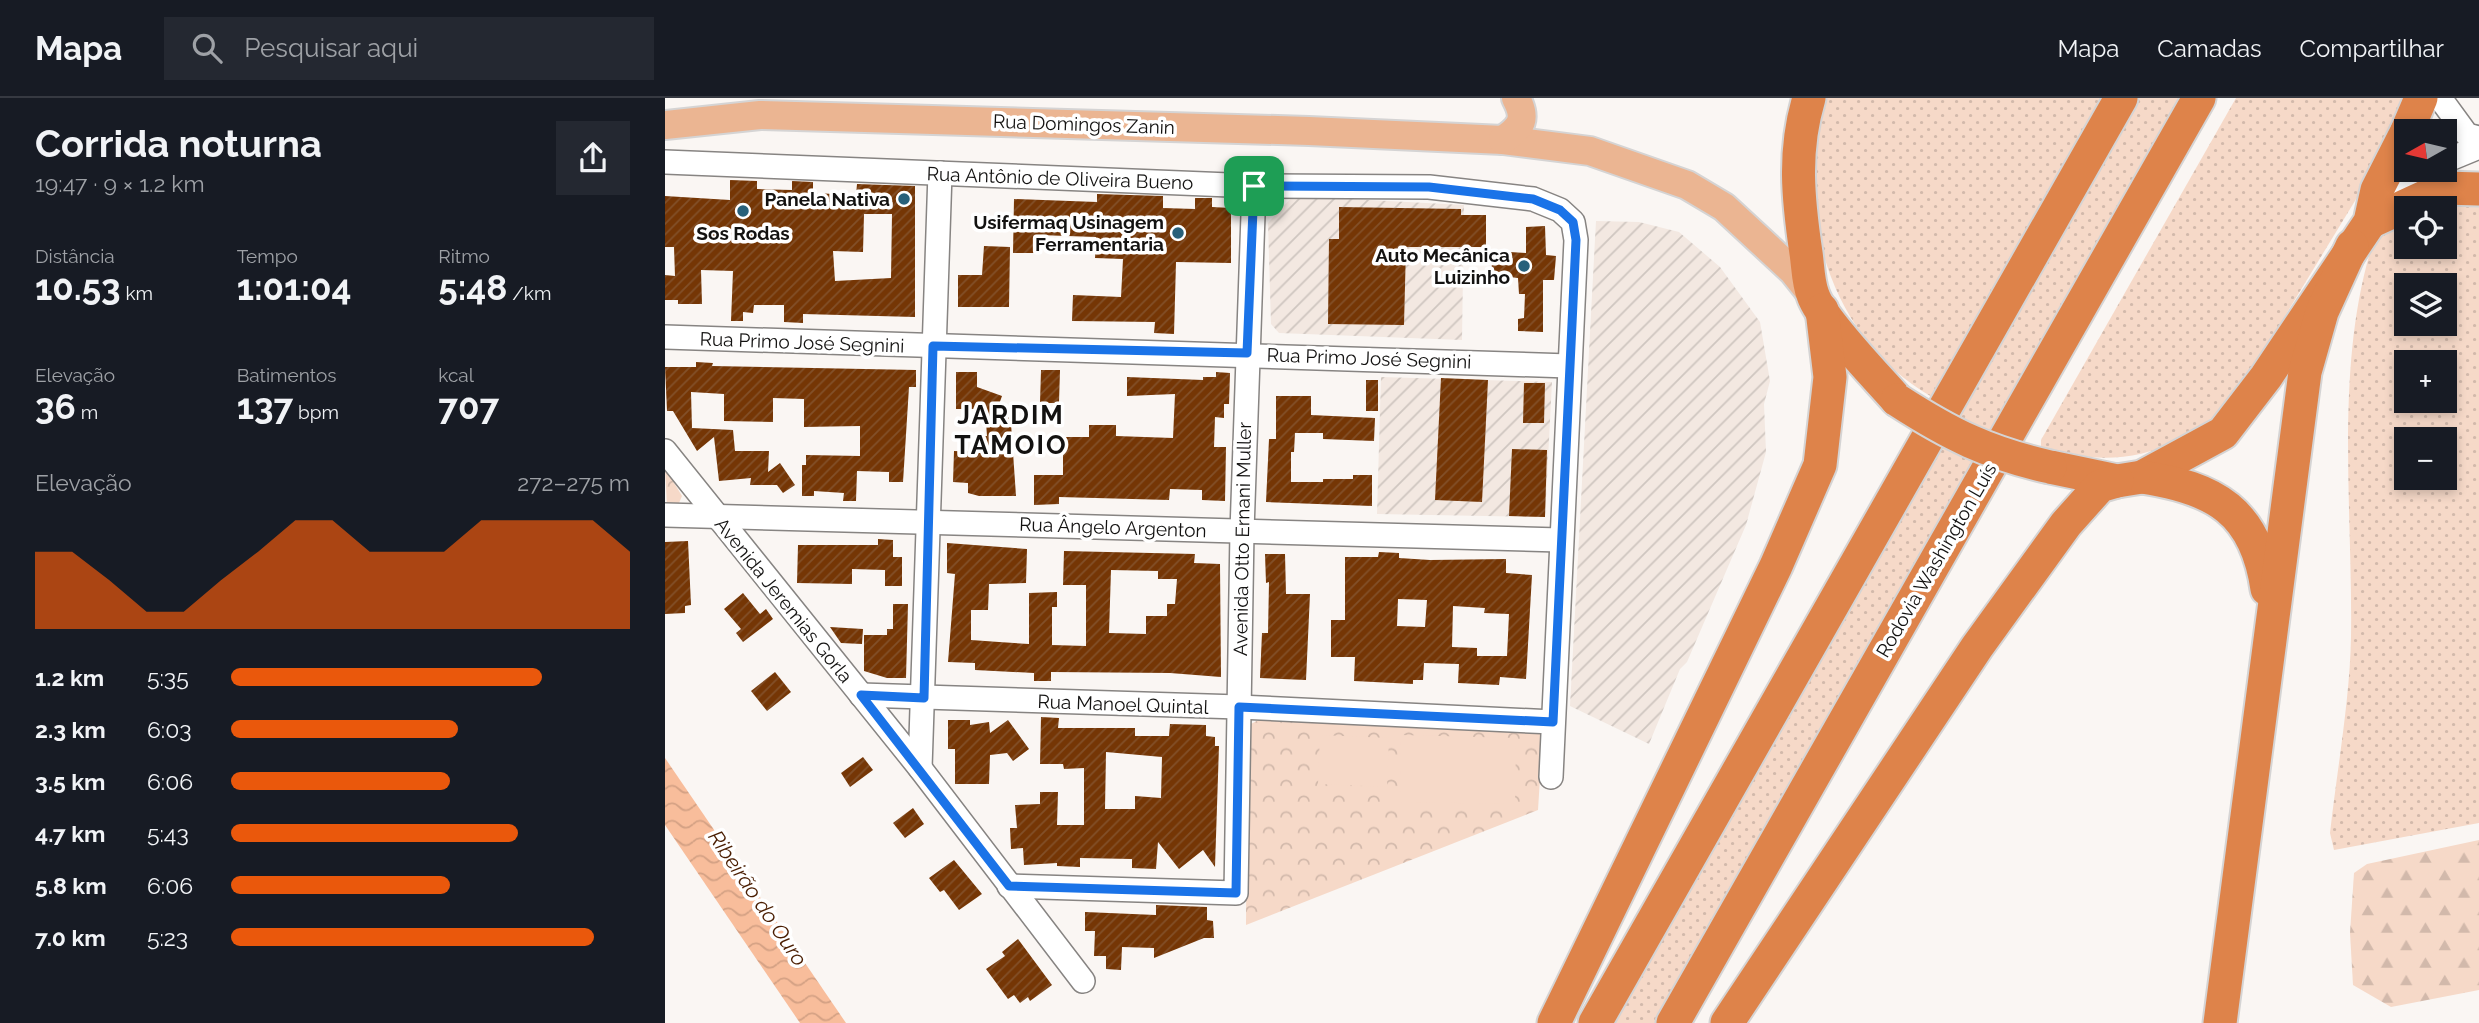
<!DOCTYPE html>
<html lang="pt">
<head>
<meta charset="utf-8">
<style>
  body { margin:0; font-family:Raleway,sans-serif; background:#242831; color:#f1f3f6; height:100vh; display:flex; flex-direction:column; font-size:26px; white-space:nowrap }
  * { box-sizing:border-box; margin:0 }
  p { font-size:23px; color:#9ea1a6 }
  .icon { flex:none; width:38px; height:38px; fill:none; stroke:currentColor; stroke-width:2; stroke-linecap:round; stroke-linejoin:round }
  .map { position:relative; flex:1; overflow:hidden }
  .drawer { display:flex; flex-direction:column; background:#171b24; width:665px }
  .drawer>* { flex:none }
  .needle { width:46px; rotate:262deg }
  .buttons { position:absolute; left:1729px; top:21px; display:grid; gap:14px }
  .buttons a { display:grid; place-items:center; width:63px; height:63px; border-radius:0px; background:#171b24; box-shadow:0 4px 10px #0003; font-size:35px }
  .pin { position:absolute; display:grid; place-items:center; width:60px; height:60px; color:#fff; margin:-30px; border-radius:14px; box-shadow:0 4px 10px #0006 }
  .round { display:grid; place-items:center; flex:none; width:74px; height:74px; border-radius:0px; background:#242831 }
  .overview { display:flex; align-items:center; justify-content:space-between; height:119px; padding:0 35px }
  h1 { font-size:38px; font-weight:700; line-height:52px }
  .stats { display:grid; grid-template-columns:repeat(3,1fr); gap:10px; height:119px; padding:7px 35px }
  .stats div { display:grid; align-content:center }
  .stats b { font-size:35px; font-weight:700 }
  .stats small { font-size:19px; font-weight:400 }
  .stats p { font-size:19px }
  .chart { height:196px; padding:14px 35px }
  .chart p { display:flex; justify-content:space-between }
  .chart svg { width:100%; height:126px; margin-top:7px; fill:#ea580c; opacity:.7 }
  ul { padding:0 35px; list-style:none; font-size:23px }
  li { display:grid; grid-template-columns:112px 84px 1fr; align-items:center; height:52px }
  li i { height:18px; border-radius:9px; background:#ea580c }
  header { display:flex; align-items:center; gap:42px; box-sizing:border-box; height:98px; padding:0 35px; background:#171b24; border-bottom:2px solid #363941 }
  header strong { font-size:33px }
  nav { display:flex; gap:38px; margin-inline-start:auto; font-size:24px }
  .search { width:490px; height:63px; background:#242831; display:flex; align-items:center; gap:18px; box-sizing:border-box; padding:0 24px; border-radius:0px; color:#9ea1a6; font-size:26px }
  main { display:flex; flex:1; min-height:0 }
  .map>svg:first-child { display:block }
  .industrial { fill:url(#industrial-furrows) }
  .grass { fill:url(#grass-dots); fill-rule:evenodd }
  .forest { fill:url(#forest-firs) }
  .park { fill:url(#park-crowns) }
  .garden { fill:#f6d9c8 }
  .water { fill:url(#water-waves) }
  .building { fill:url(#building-hatch); fill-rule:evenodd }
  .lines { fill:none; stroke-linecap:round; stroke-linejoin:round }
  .minor-casing { stroke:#878482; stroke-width:26 }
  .major-casing { stroke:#d5d4d4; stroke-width:32 }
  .highway-casing { stroke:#d5d4d4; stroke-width:37 }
  .minor { stroke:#fff; stroke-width:23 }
  .major { stroke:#ebb592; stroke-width:28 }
  .highway { stroke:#de834a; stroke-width:33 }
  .highway-bridge-casing { stroke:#d5d4d4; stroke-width:37; stroke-linecap:butt }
  .highway-bridge { stroke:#de834a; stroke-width:33 }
  .route-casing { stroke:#fff; stroke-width:14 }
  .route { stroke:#1a73e8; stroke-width:9 }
  .poi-dot { fill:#27607a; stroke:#fff; stroke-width:2.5 }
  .labels { text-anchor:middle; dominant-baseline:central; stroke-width:7; stroke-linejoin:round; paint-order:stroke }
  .street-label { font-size:19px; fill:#131211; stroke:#fff }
  .poi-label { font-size:19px; font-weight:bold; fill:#131211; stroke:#fff; text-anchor:end }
  .water-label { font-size:21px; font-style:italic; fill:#4a1d00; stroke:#fff }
  .district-label { font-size:26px; font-weight:bold; letter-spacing:2px; fill:#131211; stroke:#fff }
</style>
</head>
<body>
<header>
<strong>Mapa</strong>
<div class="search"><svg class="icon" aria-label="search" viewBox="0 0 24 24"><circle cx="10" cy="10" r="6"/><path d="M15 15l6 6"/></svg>Pesquisar aqui</div>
<nav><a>Mapa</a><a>Camadas</a><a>Compartilhar</a></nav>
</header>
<main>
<section class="drawer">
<div class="overview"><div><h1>Corrida noturna</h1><p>19:47 · 9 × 1.2 km</p></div><a class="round"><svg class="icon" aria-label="share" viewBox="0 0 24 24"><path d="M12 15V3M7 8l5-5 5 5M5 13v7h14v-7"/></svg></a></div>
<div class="stats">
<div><p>Distância</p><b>10.53<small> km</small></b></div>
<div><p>Tempo</p><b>1:01:04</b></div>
<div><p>Ritmo</p><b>5:48<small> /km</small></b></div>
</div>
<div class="stats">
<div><p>Elevação</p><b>36<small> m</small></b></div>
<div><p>Batimentos</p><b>137<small> bpm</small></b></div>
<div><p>kcal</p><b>707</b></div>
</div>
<div class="chart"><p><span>Elevação</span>272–275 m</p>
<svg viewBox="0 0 160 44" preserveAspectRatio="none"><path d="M0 44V17L10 17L20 27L30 38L40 38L50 27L60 17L70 6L80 6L90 17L100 17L110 17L120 6L130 6L140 6L150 6L160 17V44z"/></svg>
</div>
<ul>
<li><b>1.2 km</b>5:35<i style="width:78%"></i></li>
<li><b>2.3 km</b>6:03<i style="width:57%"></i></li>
<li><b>3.5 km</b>6:06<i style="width:55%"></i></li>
<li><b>4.7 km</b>5:43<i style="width:72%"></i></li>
<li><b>5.8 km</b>6:06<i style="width:55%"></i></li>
<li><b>7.0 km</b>5:23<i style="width:91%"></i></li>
</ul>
</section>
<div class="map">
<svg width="1814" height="925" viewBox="0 0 1814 925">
  <defs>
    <pattern id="industrial-furrows" width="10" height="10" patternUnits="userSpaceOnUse" patternTransform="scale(1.75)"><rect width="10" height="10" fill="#f3e8e1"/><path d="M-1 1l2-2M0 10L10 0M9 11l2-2" fill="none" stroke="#cfc6c0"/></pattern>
    <pattern id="grass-dots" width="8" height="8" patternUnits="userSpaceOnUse" patternTransform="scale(1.75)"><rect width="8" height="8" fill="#f6d9c8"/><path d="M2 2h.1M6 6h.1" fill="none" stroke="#d2b9ab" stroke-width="1.8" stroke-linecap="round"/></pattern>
    <pattern id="forest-firs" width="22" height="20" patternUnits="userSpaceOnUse" patternTransform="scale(1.75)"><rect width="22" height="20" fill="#f6d9c8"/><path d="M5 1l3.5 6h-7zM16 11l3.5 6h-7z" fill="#d2b9ab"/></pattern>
    <pattern id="park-crowns" width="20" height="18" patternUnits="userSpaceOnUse" patternTransform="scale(1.75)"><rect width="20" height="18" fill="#f6d9c8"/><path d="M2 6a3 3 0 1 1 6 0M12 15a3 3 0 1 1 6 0" fill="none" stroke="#d2b9ab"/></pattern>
    <pattern id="water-waves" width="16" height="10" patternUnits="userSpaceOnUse" patternTransform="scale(1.75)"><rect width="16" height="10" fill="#f8bd9b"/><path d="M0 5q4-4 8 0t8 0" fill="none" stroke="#d4a184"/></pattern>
    <pattern id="building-hatch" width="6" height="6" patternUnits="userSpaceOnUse" patternTransform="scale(1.75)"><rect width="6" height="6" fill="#753605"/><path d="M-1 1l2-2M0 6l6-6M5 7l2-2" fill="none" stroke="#825029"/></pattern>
  </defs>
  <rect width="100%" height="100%" fill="#faf6f3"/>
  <g class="industrial">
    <path d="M628,98L799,107L797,242L614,235L606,226L603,125Z"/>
    <path d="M931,123L974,124L1014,134L1055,169L1095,224L1105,283L1099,306L1101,354L1081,427L1022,564L1015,571L984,646L905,608Z"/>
    <path d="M716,279L887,284L880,419L712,416Z"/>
  </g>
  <g class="grass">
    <path d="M1159,0H1438L1267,299C1180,249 1140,150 1150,53C1152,35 1153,17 1159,0Z"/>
    <path d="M1468,0H1523L998,925H939Z"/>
    <path d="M1571,0H1741L1696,93L1573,295C1518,355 1454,374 1376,349V342Z"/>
    <path d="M1814,105V725L1669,752L1665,735C1672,672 1685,601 1686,539C1688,409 1668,259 1711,136L1741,121V149H1780V110H1764L1773,106ZM1741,187H1780V226H1741ZM1741,264H1780V303H1741ZM1741,341H1780V380H1741Z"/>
  </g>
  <path class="forest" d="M1814,742V892L1726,909L1688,887L1685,835L1689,775L1702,766Z"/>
  <g class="park">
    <path d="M0,370L17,398L14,405L2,408Z"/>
    <path d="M597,620L878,632L873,712L581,827L582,637L586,626Z"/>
  </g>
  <g class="garden">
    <path d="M655,637L724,640L722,689L653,686Z"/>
    <path d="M736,637L851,640L850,706L735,704Z"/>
  </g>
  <path class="water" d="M0,660L181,925H135L0,727Z"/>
  <g class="building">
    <path d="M65,82L92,83V91L127,92V83L148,84V95L191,97L192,86L250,88V219L138,216V225L119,224V207H89L88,215L78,214V223H66L68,173L36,172L37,206H13V202H0V177L10,178L9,149H0V98L65,102ZM199,116H227L226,180L170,183L168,153L198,154Z"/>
    <path d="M432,96L498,98V110L530,111V100H547V109L566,110V165L511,164L509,236L489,235L490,224L407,223L408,197L456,199L458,161L430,160L431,139L374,137L373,155H348L349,101L432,104Z"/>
    <path d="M674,109L796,111V117H821V149H741L739,227L663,226L664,141H674Z"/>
    <path d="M880,128L881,157L891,158L889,182H878V234L853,233V221L859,220L860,196H854L853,180L826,177L828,153L861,155V129Z"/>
    <path d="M319,148L345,149L344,209H293V177H317Z"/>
    <path d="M31,264L48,265L47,268L251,272V289H244L238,384H224V374L192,373L191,403H178L179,395L149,393V398H137V367H141V357L195,358V328L139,329V301L108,300V324L59,323V296L26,294L27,330L68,332L70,353H104L103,374L115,365L130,387L118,395L112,387H85L86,380L54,383L49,339L32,353L8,313H2L0,269H31Z"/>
    <path d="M376,272H395L394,305H375Z"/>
    <path d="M291,274H312V289L337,298L332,312L345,311L351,398H314L303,395V385L288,384L289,353L315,354V338H322L320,311H291Z"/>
    <path d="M551,274L565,275L564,306H559V320L550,319L549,349H561L560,403L537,402V392L505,391L504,402L394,399V406L369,407V377H398V339H424V327H451V338L508,340L510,296L462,298V279L538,282V279H551Z"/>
    <path d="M776,280L823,282L817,404L770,402Z"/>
    <rect x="701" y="282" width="12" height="31"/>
    <path d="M859,285H880L879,325H858Z"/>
    <path d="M611,298H646V317L710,320L709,343L658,341V335H630L629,354H626V384H658V381H688V377H707V408L601,404L604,341H611Z"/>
    <path d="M847,351L882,352L880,419L844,418Z"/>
    <path d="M213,441L228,442V459H237V488H220V472L187,471V486L132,485L133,447H213Z"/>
    <path d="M23,443L26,507L20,508V515L0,516V444Z"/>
    <path d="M282,445L362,451L361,485L324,486L323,512H306V542L334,544L364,546V495L392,494V509H387V547L421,548V487H398L399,453L530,456L529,465L555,466L556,579L505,575L386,574V583H369V575L310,572V565L283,564L290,476L282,475ZM446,472L493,473V481H512L510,506H502V518H481V536L444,535Z"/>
    <path d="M714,454L734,455V460L765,462L841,461V475L867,477L861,581L835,579L834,587L793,585L794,566L759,565L758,582H748V586L689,583L690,559H666V522H680V459H713ZM733,501L762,502L760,529L732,528ZM788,508L820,510L819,515L844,516L842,558H812V550L787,549Z"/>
    <path d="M600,456H620L621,496H645L641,582L595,580L597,535H603L604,484L601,485Z"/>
    <path d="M78,495L95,516L101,511L108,521L78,544L71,535L76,531L59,511Z"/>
    <path d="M228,506H243L241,580H222L199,573V537H222V531H228Z"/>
    <path d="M165,529L198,531L197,546L176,545Z"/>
    <path d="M110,574L126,594L102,613L86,593Z"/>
    <path d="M376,619L394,620L393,630H470V638H504L505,626L541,627V638L550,639V648H554L550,769L538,752L514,771L493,744L491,771L467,770V761L415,760V769L392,768V765L359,767L358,750L346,751L345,730H352L350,707L375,706V694H393L392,727H419V670L399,671L398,666H375ZM441,654L497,659L496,700L470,698V711H440Z"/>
    <path d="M283,622H305V627L324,624L325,635L343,622L364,651L348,663L342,655L325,657L324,686H290V651H283Z"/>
    <path d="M198,659L208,672L185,689L176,675Z"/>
    <path d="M248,710L259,726L240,740L228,725Z"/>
    <path d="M289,762L317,796L294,812L279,792L275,794L264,780Z"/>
    <path d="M491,807L542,809V822L548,823L549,840H539L489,860V850L457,849L456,872L441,871V858H429L430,833H420V814L491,817Z"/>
    <path d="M353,841L387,887L365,903L363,899L355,905L349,897L343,901L321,871L340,858L337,854Z"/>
  </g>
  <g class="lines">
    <g class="minor-casing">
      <g id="minor">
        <path d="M1775,0L1802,37L1814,40"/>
        <path d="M1780,63L1814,49"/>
        <path d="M0,64L589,88L764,89L868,101L895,112L908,124L911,142L886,679"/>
        <path d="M1712,92L1759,72"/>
        <path d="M0,239L904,268"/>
        <path d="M0,353L255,670L418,883"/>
        <path d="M0,417L895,442"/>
        <path d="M196,597L574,609L888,624"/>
        <path d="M255,670L275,75"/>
        <path d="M344,788L571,795L577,433L589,88"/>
      </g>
    </g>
    <g class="major-casing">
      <g id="major">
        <path d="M0,27L95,17L644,33L838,42L925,53L1022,87L1059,109L1128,173L1148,198"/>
        <path d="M838,42C857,29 862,21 851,0"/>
      </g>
    </g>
    <g class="highway-casing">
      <g id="highway">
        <path d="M1144,0C1128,53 1133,101 1141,155C1143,168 1143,185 1148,197C1156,222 1213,280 1232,302"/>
        <path d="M1742,33L1756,0"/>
        <path d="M1705,124L1779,90L1814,91"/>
        <path d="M1385,369L1452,383L1477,379L1558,335L1601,279L1705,124L1712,92L1741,35"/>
        <path d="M1477,379C1550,390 1591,413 1602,491"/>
        <path d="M889,925L1111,468L1155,367L1165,279L1157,212"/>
        <path d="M930,925L1456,0"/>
        <path d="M1008,925L1534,0"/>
        <path d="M1062,925L1312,549L1401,426L1435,388L1452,383"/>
        <path d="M1555,925L1640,274L1657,214L1687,148"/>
      </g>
    </g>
    <use href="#minor" class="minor"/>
    <use href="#major" class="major"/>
    <use href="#highway" class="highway"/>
    <g class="highway-bridge-casing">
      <path id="highway-bridge" d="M1232,302C1286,337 1323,355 1385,369"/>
    </g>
    <use href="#highway-bridge" class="highway-bridge"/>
  </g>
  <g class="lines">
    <g class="route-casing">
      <path id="route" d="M589,88L764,89L868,101L895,112L908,124L911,142L888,624L574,609L571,795L344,788L196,597L259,600L268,248L582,255Z"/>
    </g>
    <use href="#route" class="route"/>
  </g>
  <g class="poi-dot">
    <circle cx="239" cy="101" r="7"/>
    <circle cx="78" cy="113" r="7"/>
    <circle cx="513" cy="135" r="7"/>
    <circle cx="859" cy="168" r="7"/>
  </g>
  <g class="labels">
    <g class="street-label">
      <text transform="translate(419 26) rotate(2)">Rua Domingos Zanin</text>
      <text transform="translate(395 80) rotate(2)">Rua Antônio de Oliveira Bueno</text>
      <text transform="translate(137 244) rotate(2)">Rua Primo José Segnini</text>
      <text transform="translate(704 260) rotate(2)">Rua Primo José Segnini</text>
      <text transform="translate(448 429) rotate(2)">Rua Ângelo Argenton</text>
      <text transform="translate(577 441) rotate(-89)">Avenida Otto Ernani Muller</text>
      <text transform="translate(1271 462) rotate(-60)">Rodovia Washington Luís</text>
      <text transform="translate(119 502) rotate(51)">Avenida Jeremias Gorla</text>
      <text transform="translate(458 606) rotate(2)">Rua Manoel Quintal</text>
    </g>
    <g class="poi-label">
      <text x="225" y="101">Panela Nativa</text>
      <text x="499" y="124">Usifermaq Usinagem<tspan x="499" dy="22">Ferramentaria</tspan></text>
      <text x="78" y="135" text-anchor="middle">Sos Rodas</text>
      <text x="845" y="157">Auto Mecânica<tspan x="845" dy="22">Luizinho</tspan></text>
    </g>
    <g class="water-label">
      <text transform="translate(93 800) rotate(56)">Ribeirão do Ouro</text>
    </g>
    <g class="district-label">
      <text x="346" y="317">JARDIM<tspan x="346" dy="30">TAMOIO</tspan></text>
    </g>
  </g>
</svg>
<div class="buttons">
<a><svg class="needle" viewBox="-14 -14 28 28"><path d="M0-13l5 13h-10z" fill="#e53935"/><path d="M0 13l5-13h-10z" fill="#9ea1a6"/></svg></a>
<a><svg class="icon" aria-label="locate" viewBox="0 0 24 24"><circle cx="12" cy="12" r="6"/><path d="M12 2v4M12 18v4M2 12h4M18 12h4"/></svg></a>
<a><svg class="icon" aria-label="layers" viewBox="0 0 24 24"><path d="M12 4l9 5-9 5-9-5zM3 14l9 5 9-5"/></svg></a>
<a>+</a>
<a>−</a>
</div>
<div class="pin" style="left:589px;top:88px;background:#1e9e55"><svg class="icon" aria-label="arrive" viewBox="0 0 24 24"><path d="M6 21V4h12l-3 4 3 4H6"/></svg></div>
</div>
</main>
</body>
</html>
